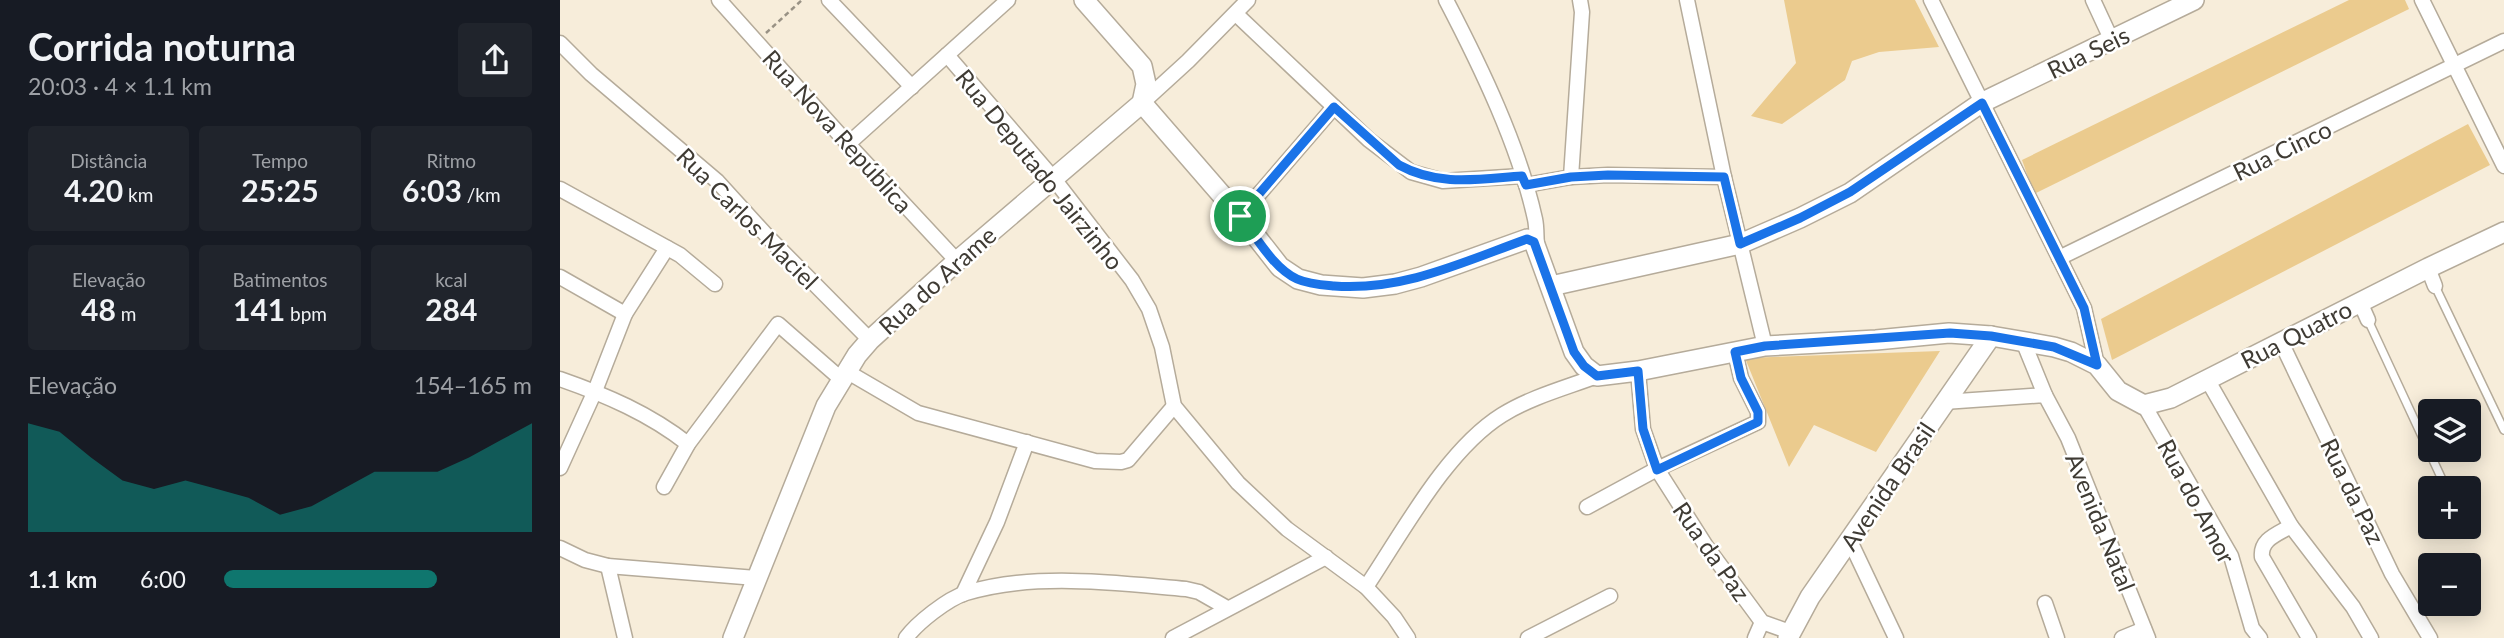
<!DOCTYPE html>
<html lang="pt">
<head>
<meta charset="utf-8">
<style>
  body { margin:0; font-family:Lato,sans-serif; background:#20242c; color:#f1f3f6; height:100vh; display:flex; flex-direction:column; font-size:26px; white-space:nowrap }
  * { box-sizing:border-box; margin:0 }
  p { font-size:23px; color:#9ea1a6 }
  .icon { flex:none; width:38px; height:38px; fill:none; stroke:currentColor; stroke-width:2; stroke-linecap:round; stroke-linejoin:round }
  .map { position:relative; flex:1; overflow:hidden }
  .drawer { display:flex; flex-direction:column; background:#171b24; width:560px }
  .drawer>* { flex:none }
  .tools { position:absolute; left:1858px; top:399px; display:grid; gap:14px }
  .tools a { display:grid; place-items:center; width:63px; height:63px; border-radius:7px; background:#171b24; box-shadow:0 4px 18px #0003; font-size:35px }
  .pin { position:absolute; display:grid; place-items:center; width:60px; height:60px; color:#fff; margin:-30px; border:4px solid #fff; border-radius:50%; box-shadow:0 2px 7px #0007 }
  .round { display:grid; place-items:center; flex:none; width:74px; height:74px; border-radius:7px; background:#20242c }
  .overview { display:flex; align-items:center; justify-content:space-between; height:119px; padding:0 28px }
  h1 { font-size:38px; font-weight:700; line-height:52px }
  .stats { display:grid; grid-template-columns:repeat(3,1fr); gap:10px; height:119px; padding:7px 28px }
  .stats div { display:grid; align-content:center; border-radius:7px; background:#20242c; text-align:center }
  .stats b { font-size:30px; font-weight:700 }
  .stats small { font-size:19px; font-weight:400 }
  .stats p { font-size:19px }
  .chart { height:196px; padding:14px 28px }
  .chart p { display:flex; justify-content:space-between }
  .chart svg { width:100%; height:126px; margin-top:7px; fill:#0f766e; opacity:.7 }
  ul { padding:0 28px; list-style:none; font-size:23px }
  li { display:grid; grid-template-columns:112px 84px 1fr; align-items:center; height:52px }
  li i { height:18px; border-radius:9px; background:#0f766e }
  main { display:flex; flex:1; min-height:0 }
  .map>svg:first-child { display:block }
  .green { fill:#ebcb8e }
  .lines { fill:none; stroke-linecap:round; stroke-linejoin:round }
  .lane-casing { stroke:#b5ab9a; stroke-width:10 }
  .street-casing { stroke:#b5ab9a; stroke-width:17 }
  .secondary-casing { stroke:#b5ab9a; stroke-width:22 }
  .path { stroke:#999285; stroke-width:2.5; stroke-dasharray:5 3.5; stroke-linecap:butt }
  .lane { stroke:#fff; stroke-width:7 }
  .street { stroke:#fff; stroke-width:14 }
  .secondary { stroke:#fff; stroke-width:19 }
  .route-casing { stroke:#fff; stroke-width:14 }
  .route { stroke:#1a73e8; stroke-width:9 }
  .labels { text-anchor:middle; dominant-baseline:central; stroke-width:5; stroke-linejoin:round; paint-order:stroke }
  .street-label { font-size:24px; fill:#3f3b34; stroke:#fff }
</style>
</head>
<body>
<main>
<section class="drawer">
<div class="overview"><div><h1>Corrida noturna</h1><p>20:03 · 4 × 1.1 km</p></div><a class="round"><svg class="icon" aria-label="share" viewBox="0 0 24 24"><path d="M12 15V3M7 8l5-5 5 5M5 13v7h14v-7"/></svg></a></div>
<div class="stats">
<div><p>Distância</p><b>4.20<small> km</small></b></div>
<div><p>Tempo</p><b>25:25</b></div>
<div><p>Ritmo</p><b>6:03<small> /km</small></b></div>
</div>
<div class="stats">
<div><p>Elevação</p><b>48<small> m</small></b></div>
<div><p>Batimentos</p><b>141<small> bpm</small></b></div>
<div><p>kcal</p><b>284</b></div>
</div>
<div class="chart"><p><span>Elevação</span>154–165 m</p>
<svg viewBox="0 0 160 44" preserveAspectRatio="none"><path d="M0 44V6L10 9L20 18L30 26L40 29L50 26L60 29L70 32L80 38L90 35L100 29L110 23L120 23L130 23L140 18L150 12L160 6V44z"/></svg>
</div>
<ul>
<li><b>1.1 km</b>6:00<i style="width:69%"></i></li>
</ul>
</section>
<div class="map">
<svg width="1944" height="638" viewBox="0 0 1944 638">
  <rect width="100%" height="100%" fill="#f7edda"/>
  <g class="green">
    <path d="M1224,0H1355L1379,47L1319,52L1292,61L1285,80L1222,124L1191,116L1236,63Z"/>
    <path d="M1789,0H1845L1849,9L1474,194L1462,160Z"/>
    <path d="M1908,124L1930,165L1552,360L1541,319Z"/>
    <path d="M1380,351L1316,452L1254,425L1229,467L1185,358Z"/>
  </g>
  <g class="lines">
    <g class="lane-casing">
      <g id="lane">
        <path d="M1875,286L1944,430"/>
        <path d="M1808,320L1886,488"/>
      </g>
    </g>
    <g class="street-casing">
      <g id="street">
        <path d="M159,0L288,144L397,261"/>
        <path d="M269,0L352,87"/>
        <path d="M886,0C921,67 959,146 975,219C977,228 976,237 977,246"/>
        <path d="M1127,0L1164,177L1205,346"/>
        <path d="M1371,0L1524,308L1537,365"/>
        <path d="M1533,0L1552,41"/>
        <path d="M1862,0L1944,166"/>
        <path d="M676,14L809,140L851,172L883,181L962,176"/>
        <path d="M0,43L31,74L157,181L209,238L310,340"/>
        <path d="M387,55L494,179L572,280L589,309L602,347L614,406L678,483L727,529L806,587L834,617L848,638"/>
        <path d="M582,103L628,61L688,0"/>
        <path d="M288,144L448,0"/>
        <path d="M1011,177L1022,12L1020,0"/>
        <path d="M966,185L1011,177L1048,175L1164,177"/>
        <path d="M0,189L120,255L155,284"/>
        <path d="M680,216L774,107"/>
        <path d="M1499,258L1944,41"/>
        <path d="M1868,268L1875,286"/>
        <path d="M0,277L65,314"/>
        <path d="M1800,302L1808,320"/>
        <path d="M1463,341L1485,395"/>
        <path d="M1721,342L1832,574L1870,638"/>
        <path d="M286,371L358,413L535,461L561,462L568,460L614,406"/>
        <path d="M1078,371L1083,429L1097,469L1146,546L1202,622L1230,632"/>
        <path d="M0,379C46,395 90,414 128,444"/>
        <path d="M1647,379L1731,526L1793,607L1811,638"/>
        <path d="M1384,402L1485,395L1508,438L1588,638"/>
        <path d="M1584,405L1671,556L1692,628L1700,638"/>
        <path d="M0,468L35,391L65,314L107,248"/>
        <path d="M104,487L128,444L218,324L281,379"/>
        <path d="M1027,507L1097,469L1198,422V412L1181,378L1175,352"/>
        <path d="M1731,526C1718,534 1700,539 1702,557L1749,638"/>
        <path d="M1290,541L1336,638"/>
        <path d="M0,548L25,560L48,566L196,578"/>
        <path d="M48,566L65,638"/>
        <path d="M806,587C843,532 886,450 942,415C971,397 1005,388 1037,376"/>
        <path d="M403,594L437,522L467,442"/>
        <path d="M1485,603L1497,638"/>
        <path d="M346,638C357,623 387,599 406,593C475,572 555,583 626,589L639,592L667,608"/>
        <path d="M613,638L766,557"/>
        <path d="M968,638L1050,596"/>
        <path d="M1195,638L1202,622"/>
        <path d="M1562,638L1584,629"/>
      </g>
    </g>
    <g class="secondary-casing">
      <g id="secondary">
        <path d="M524,0L582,66L586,84L582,103"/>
        <path d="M582,103L680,216L720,267L738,279L761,285L803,288L835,284L861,277L967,239L974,242L1014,352L1024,366L1037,376L1078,371L1205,346L1316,340L1389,333L1431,336L1494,347L1511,352L1537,365L1558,391L1584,405L1611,398L1868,268L1944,232"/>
        <path d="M991,286L1180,244L1240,218L1290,193L1421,103L1634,0"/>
        <path d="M173,638L266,406L297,355L310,340L397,261L582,103"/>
        <path d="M1228,638L1250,597L1431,336"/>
      </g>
    </g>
    <path class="path" d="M206,33L242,0"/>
    <use href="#lane" class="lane"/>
    <use href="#street" class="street"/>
    <use href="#secondary" class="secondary"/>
  </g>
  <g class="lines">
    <g class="route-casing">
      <path id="route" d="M1422,103L1524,308L1537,365L1494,347L1431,336L1390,333L1205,346L1175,352L1181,378L1198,412V422L1097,470L1083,429L1078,371L1037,376L1024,366L1014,352L974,242L967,239C903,262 844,291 774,286C763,285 748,284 737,279C713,268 696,236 680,216L774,107L839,165C879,187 919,179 962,176L966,185L1011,177L1048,175L1164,177L1180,244L1240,218L1290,192Z"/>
    </g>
    <use href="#route" class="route"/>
  </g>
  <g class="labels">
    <g class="street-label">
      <text transform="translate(1528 52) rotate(-26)">Rua Seis</text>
      <text transform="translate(278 131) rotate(48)">Rua Nova República</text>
      <text transform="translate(1722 150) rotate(-26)">Rua Cinco</text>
      <text transform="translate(480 169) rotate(51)">Rua Deputado Jairzinho</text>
      <text transform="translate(188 218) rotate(45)">Rua Carlos Maciel</text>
      <text transform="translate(377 280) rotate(-42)">Rua do Arame</text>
      <text transform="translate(1736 334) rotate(-27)">Rua Quatro</text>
      <text transform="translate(1327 486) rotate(-56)">Avenida Brasil</text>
      <text transform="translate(1793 491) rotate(64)">Rua da Paz</text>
      <text transform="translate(1637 501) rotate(62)">Rua do Amor</text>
      <text transform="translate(1541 522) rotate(68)">Avenida Natal</text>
      <text transform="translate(1152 551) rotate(55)">Rua da Paz</text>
    </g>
  </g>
</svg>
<div class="tools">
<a><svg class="icon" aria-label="layers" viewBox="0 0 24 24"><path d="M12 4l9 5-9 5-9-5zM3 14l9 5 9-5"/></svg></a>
<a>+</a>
<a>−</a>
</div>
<div class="pin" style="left:680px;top:216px;background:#1e9e55"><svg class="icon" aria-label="arrive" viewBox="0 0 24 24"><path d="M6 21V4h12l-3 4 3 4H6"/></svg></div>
</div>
</main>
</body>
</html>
